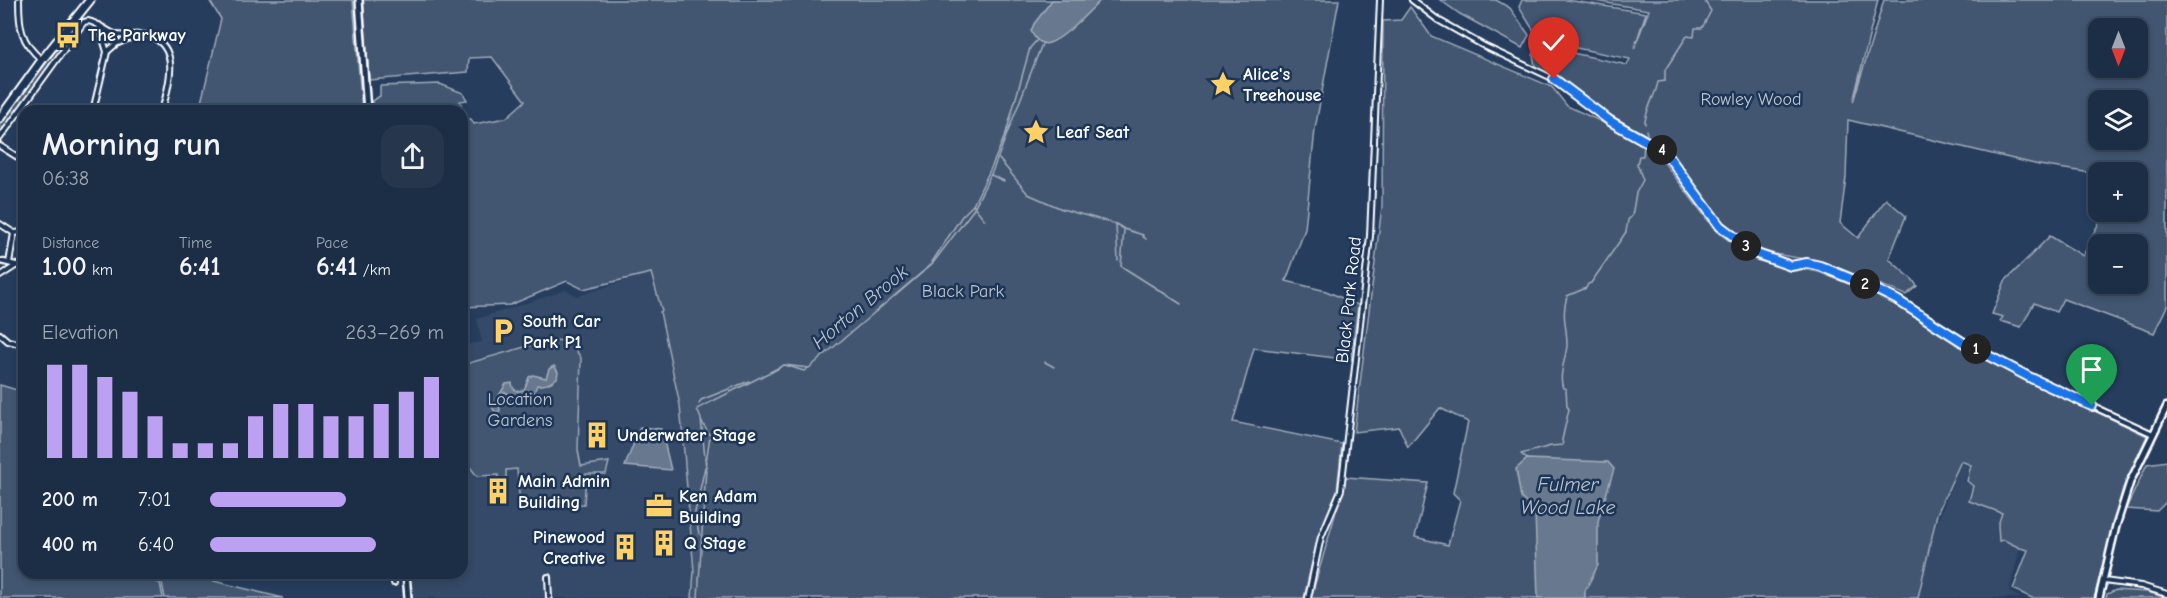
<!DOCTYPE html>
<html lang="en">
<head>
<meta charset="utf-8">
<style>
  body { margin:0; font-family:"Comic Neue",sans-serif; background:#25364d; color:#f1f3f6; height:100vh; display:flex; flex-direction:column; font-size:22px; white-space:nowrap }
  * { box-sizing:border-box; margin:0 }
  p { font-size:20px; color:#a0a8b3 }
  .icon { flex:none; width:33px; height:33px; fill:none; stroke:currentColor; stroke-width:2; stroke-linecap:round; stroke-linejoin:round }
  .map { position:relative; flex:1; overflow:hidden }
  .sheet { position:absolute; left:18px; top:105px; width:450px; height:474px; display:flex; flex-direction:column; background:#1c2e46; border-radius:18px; box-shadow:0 3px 9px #0003,0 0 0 2px #3a4a5f }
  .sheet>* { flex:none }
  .needle { width:39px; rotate:180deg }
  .tools { position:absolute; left:2088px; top:18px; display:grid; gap:12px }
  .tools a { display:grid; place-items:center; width:60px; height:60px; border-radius:12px; background:#1c2e46; box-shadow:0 3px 9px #0003,0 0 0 2px #3a4a5f; font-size:30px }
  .pin { position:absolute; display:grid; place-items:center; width:51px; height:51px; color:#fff; margin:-62px -26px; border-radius:50% 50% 50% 0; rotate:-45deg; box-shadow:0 0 6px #0007 }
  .pin .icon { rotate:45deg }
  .km { position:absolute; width:30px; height:30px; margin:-15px; border-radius:50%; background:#222; color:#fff; font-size:16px; line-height:30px; text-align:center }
  .round { display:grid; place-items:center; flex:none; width:63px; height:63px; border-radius:18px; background:#25364d }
  .summary { display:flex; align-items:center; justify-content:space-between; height:102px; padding:0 24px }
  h1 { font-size:33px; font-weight:800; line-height:45px }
  .metrics { display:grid; grid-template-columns:repeat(3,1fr); gap:9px; height:102px; padding:6px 24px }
  .metrics div { display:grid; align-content:center }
  .metrics b { font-size:26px; font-weight:800 }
  .metrics small { font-size:16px; font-weight:400 }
  .metrics p { font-size:16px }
  .chart { height:168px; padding:12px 24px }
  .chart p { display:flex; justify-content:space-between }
  .chart svg { width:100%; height:108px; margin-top:6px; stroke:#bca0f2; stroke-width:6 }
  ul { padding:0 24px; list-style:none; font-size:20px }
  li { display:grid; grid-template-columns:96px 72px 1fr; align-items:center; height:45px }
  li i { height:15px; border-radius:8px; background:#bca0f2 }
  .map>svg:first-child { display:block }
  .built { fill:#344a68 }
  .green { fill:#425672; stroke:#a0aab8; stroke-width:1.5; fill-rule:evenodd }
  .water { fill:#67788e; stroke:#a4aebb; stroke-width:1.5 }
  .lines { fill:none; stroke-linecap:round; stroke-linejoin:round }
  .stream { stroke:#a4aebb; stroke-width:1.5 }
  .minor-casing { stroke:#fff; stroke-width:8 }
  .tertiary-casing { stroke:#fff; stroke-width:10 }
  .primary-casing { stroke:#fff; stroke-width:11 }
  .minor { stroke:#1d3557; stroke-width:4 }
  .tertiary { stroke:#1d3557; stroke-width:5 }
  .primary { stroke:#1d3557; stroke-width:7 }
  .route-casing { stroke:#fff; stroke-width:12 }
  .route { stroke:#1a73e8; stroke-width:8 }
  .labels { text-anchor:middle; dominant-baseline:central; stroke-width:5; stroke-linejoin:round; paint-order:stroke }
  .poi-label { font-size:18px; font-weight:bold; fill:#fff; stroke:#1d3557; text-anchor:start }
  .park-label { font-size:18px; fill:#bdc4ce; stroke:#1d3557 }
  .street-label { font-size:18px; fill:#fff; stroke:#1d3557 }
  .water-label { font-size:20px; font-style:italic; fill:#bbc2cc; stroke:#1d3557 }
</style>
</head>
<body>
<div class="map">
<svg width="2167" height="598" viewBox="0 0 2167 598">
  <rect width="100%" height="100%" fill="#263d5e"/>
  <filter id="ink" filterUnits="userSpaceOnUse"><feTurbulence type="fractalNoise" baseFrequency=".0167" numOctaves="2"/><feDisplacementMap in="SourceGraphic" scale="12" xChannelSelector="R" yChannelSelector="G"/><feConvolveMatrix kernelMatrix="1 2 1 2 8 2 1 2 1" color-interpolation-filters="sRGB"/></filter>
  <g filter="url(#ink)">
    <g class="built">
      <path d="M651,272L662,311L660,312L680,405L694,571L692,598H412L409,573H462V345L482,342L477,319L566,290L578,296Z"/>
      <path d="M1961,462L1969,466L1965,482L1973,486L1968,500L2002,513L1998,525L1999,541L2004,540L2020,548L2009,592L2021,598H1918L1929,543Z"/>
    </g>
    <g class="green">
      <path d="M209,0H353L362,111H199L221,19Z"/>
      <path d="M363,0H1339L1315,129L1305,229L1286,281L1326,291L1358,305L1351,360L1254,348L1233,422L1342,444L1337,491L1317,540L1304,598H692L694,571L680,405L660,312L662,311L651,273L583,289L567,281L510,305L462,307V111H372V101L380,96V86L440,84L463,93L467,100L460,101L465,119H471L474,124L506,118L525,101L492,57L469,58L468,72L369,80Z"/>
      <path d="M1440,0H1496L1510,8L1529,35L1522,48L1460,14Z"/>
      <path d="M1522,0H1567L1646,13L1634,49L1649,10L1589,0H1878L1853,102L1884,0H2167V306L2154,333L2063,299L2056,312L2034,303L2021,327L2000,321L2003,317L1992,314L2005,281L2050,236L2083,256L2104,212H2138V172L2117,171L2098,174L2039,165L1848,120L1846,177L1840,223L1858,238L1886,199L1906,216L1889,259L1913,280L1917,286L1906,295L1826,263L1758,251L1714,216L1662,144L1600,110L1562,80L1535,66L1533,55L1540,41L1519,7ZM2098,28H2138V68H2098ZM1547,42L1630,59L1627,65L1545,47ZM2098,100H2138V140H2098ZM2098,244H2138V284H2098Z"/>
      <path d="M1410,7L1431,36L1552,87L1567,106L1650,144L1716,231L1756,260L1819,272L1899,304L1959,337L2018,374L2147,436L2123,488L2094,598H2032L2013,589L2028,550L2020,548L2004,540L1999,541L1998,525L2002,513L1969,501L1973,486L1967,481L1971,465L1961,461L1937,514L1918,598H1311L1346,477L1428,483L1415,537L1448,545L1460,500L1453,493L1468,422L1440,408L1408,447L1399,427L1354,432L1382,206L1383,21L1401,20Z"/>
      <path d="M58,48L63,51L6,128H2L0,123Z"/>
      <path d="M549,340L570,341L581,358L578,450L581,466L609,462L606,474H586L584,504L533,507L532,500L527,498L523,501V507H520L517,469L506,470V479L498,480V475L477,476L462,457V365Z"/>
      <path d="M0,385L24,392V573H158L156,582L160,583L163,598H0Z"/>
      <path d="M2167,461V501L2157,511L2126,509L2147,464Z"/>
      <path d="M160,573H181L283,598H165Z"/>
      <path d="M2116,590L2147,592L2167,598H2106L2107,594Z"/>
    </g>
    <g class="water">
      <path d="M1052,0H1101C1088,12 1065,38 1049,43C1041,46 1034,38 1031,31L1034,24Z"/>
      <path d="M554,366L558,372L557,378C551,383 545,386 537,385L534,392L513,397L505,392L499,397L500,411L495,412L492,407L506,384L512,383L513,388L517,391L524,390L529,377L533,375L546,378L549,369Z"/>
      <path d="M640,427L661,429L671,470L625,466Z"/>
      <path d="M1527,459L1608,462L1614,469L1598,521V565L1585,591V598H1538L1535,512L1521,498L1516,469Z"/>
    </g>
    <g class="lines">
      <g class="stream">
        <path d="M1645,124C1644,112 1656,95 1658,82L1665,81V70L1687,36L1694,37L1695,28H1702L1711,11L1704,0"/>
        <path d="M1646,130L1647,134"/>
        <path d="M999,159L1028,194L1062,209L1116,224L1124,229L1143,235L1142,236L1146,239"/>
        <path d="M991,175L1004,181"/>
        <path d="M973,205L985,220"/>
        <path d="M1116,225L1118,261"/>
        <path d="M1124,230L1121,266L1181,304"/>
        <path d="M932,262L962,216L973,205L992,166L1006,133L1030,48L1037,40"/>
        <path d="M895,296L923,272"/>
        <path d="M1045,362L1054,367"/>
        <path d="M785,365L804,371L808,368"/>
        <path d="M770,373L779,368"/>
        <path d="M699,404L701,400L749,381"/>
        <path d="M702,422L710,436L706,462"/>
        <path d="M1527,459L1521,454L1551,446L1563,445L1562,440L1569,409L1567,406L1566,389L1563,388C1558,375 1566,359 1567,345C1567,325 1561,317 1567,296L1586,288L1588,284L1591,283L1626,232L1628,220L1632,216L1636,193L1643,180L1637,164L1639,156H1643L1644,143"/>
        <path d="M699,534L695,512L705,467"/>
        <path d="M698,598L706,468L701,419L697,409L784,365L809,368L933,263L973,210L993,170L1042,44"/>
      </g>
      <g class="minor-casing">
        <g id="minor">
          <path d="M19,0C19,25 20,42 42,60"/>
          <path d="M1412,0L1438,20L1484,46L1554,79L1610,121L1665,152L1720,227L1757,254L1791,266L1807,263L1820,266L1873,288L1897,300L1967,344L2031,378L2153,434"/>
          <path d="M108,51L116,44L132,37"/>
          <path d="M93,111L107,52L99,25"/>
          <path d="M0,138L84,22L88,21C99,23 107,32 117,35C128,37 140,32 150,36C182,49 168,87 162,111"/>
          <path d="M0,146L24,161"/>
          <path d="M0,224L14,233"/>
          <path d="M0,261L24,267"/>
          <path d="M9,263L14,233L24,232"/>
          <path d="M0,276L17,265"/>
          <path d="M0,334L8,341L24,345"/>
          <path d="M393,573L394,583"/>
          <path d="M548,577L549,597"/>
          <path d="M2104,581L2141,586L2167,594"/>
          <path d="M1308,598L1321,537L1341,490L1370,236L1380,0"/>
        </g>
      </g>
      <g class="tertiary-casing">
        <g id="tertiary">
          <path d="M359,0L367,111"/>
          <path d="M406,573L408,598"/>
          <path d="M2099,598L2116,526L2130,482L2167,406"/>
        </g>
      </g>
      <g class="primary-casing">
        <path id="primary" d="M0,118L42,60L90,0"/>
      </g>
      <use href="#minor" class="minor"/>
      <use href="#tertiary" class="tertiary"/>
      <use href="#primary" class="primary"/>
    </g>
  </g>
  <g class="lines" filter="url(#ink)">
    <g class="route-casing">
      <path id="route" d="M1554,79L1610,121L1665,152L1720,226L1757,254L1791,266L1807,263L1820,266L1873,288L1897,300L1964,343L2031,378L2092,406"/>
    </g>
    <use href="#route" class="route"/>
  </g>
  <defs>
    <g id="bus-bare" transform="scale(2.07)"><path d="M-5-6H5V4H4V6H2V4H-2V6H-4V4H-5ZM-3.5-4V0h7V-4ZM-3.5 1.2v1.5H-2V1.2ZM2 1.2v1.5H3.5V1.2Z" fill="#ffd166" stroke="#1d3557" stroke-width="2.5" paint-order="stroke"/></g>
    <g id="sight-bare" transform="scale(2.07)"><path d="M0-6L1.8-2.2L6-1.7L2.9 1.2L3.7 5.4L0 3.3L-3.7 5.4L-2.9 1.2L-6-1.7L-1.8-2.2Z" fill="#ffd166" stroke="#1d3557" stroke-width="2.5" paint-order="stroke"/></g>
    <g id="parking-bare" transform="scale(2.07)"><path d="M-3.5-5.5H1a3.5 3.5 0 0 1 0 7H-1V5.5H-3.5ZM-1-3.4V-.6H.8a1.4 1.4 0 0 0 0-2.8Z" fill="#ffd166" stroke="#1d3557" stroke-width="2.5" paint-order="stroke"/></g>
    <g id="building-bare" transform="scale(2.07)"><path d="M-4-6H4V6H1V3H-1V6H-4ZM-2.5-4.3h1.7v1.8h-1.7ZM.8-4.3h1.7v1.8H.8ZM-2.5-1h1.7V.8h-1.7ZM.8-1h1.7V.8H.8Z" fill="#ffd166" stroke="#1d3557" stroke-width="2.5" paint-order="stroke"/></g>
    <g id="office-bare" transform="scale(2.07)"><path d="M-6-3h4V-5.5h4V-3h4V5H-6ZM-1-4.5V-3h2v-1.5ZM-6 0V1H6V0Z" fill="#ffd166" stroke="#1d3557" stroke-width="2.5" paint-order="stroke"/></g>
  </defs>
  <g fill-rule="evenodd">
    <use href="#bus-bare" x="68" y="35"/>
    <use href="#sight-bare" x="1223" y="84"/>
    <use href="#sight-bare" x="1036" y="132"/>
    <use href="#parking-bare" x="503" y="331"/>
    <use href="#building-bare" x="597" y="435"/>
    <use href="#building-bare" x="498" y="491"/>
    <use href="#office-bare" x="659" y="506"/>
    <use href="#building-bare" x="664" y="543"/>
    <use href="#building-bare" x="625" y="547"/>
  </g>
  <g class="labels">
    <g class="poi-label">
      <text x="88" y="35">The Parkway</text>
      <text x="1243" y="74">Alice's<tspan x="1243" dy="21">Treehouse</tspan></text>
      <text x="1056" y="132">Leaf Seat</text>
      <text x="523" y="321">South Car<tspan x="523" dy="21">Park P1</tspan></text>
      <text x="617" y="435">Underwater Stage</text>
      <text x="518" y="481">Main Admin<tspan x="518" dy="21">Building</tspan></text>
      <text x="679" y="496">Ken Adam<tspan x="679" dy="21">Building</tspan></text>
      <text x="605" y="537" text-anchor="end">Pinewood<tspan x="605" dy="21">Creative</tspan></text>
      <text x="684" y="543">Q Stage</text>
    </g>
    <g class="park-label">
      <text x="1751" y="99">Rowley Wood</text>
      <text x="963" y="291">Black Park</text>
      <text x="520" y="399">Location<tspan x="520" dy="21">Gardens</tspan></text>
    </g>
    <g class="street-label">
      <text transform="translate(1349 300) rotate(-84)">Black Park Road</text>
    </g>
    <g class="water-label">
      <text transform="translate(860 307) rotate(-40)">Horton Brook</text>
      <text x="1568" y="484">Fulmer<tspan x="1568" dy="23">Wood Lake</tspan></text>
    </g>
  </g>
</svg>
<div class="tools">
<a><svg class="needle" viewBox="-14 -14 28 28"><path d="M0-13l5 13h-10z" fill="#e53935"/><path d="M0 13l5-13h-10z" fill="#a0a8b3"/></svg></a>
<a><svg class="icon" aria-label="layers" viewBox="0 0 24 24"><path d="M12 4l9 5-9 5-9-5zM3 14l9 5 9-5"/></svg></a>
<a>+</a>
<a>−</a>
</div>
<div class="pin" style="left:2092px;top:406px;background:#1e9e55"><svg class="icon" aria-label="arrive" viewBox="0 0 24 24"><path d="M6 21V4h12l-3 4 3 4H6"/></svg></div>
<div class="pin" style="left:1554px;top:79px;background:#d93025"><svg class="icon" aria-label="check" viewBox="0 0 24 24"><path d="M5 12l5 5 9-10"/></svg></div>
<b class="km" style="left:1976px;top:349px">1</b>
<b class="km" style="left:1865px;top:284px">2</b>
<b class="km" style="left:1746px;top:246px">3</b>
<b class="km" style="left:1662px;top:150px">4</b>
<section class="sheet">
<div class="summary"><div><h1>Morning run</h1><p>06:38</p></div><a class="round"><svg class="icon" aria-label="share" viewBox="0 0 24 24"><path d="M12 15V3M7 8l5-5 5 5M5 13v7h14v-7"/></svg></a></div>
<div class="metrics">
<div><p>Distance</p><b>1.00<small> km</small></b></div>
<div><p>Time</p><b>6:41</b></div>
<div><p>Pace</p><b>6:41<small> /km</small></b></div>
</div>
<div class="chart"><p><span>Elevation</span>263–269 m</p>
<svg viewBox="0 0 160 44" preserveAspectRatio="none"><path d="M5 44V6M15 44V6M25 44V11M35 44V17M45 44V27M55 44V38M65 44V38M75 44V38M85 44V27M95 44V22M105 44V22M115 44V27M125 44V27M135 44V22M145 44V17M155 44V11"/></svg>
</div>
<ul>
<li><b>200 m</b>7:01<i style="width:58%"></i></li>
<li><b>400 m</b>6:40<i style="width:71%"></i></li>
</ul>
</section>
</div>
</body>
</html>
